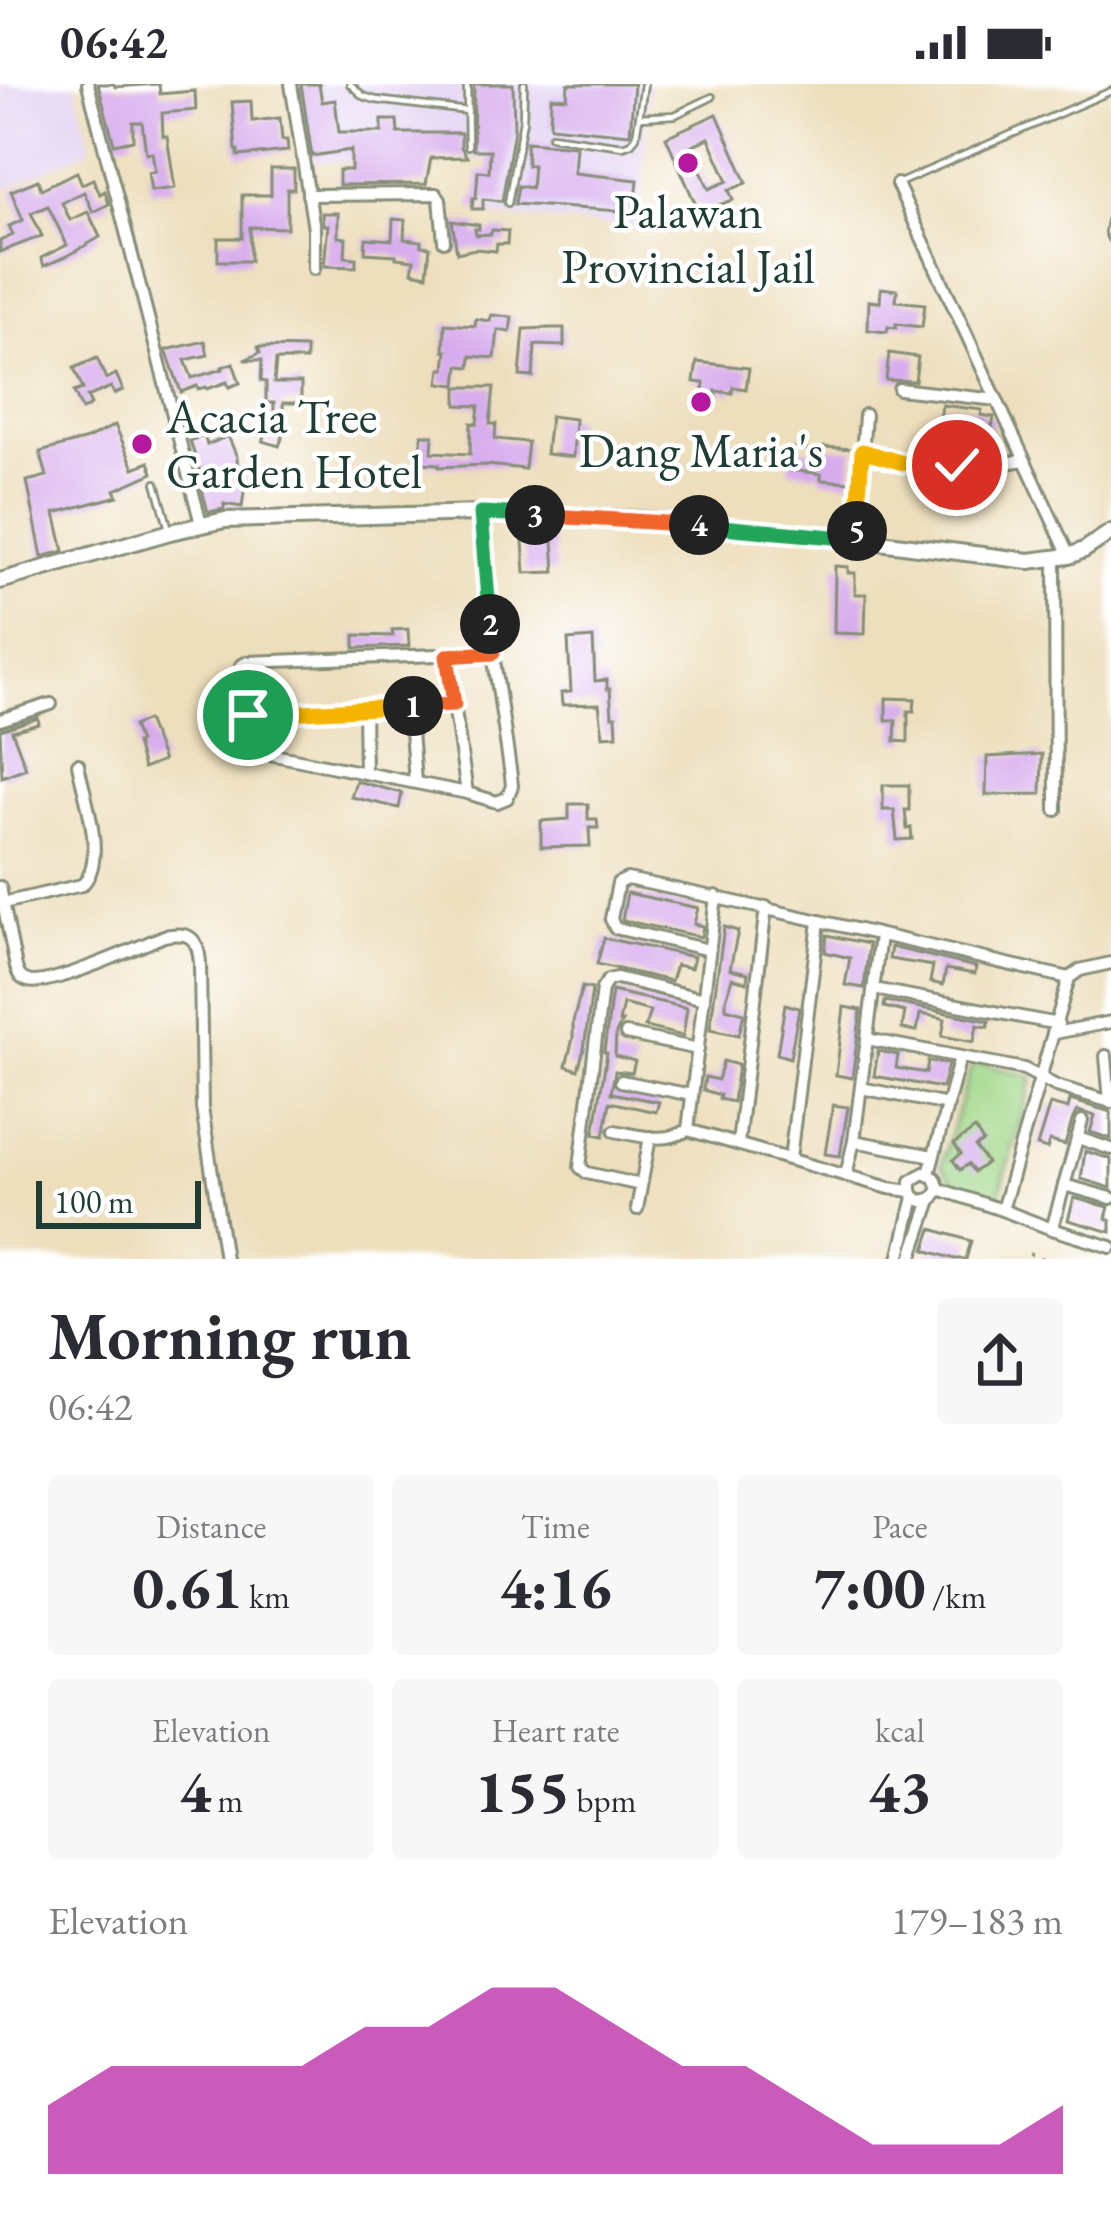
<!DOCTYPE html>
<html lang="en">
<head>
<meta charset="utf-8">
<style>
  body { margin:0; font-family:"EB Garamond",serif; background:#f7f7f7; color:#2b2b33; height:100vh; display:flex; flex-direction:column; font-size:45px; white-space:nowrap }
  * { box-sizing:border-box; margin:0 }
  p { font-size:39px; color:#7c7c81 }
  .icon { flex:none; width:66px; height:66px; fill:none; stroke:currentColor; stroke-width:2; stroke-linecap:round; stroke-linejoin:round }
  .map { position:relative; height:1175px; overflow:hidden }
  .panel { display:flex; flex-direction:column; background:#fff; flex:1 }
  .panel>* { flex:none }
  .scale { position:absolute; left:36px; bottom:30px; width:165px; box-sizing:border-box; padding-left:12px; border:6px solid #1f3d34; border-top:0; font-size:33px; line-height:42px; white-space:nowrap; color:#1f3d34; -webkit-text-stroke:9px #fff; paint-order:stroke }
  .pin { position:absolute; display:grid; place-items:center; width:102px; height:102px; color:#fff; margin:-51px; border:6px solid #fff; border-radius:50%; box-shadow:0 3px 12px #0007 }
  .km { position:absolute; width:60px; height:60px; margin:-30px; border-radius:50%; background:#222; color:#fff; font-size:33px; line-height:60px; text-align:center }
  .round { display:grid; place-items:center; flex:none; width:126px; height:126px; border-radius:12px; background:#f7f7f7 }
  .headline { display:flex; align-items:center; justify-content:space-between; height:204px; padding:0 48px }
  h1 { font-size:66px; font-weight:700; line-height:90px }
  .figures { display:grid; grid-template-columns:repeat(3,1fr); gap:18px; height:204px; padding:12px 48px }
  .figures div { display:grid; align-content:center; border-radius:12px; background:#f7f7f7; text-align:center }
  .figures b { font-size:60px; font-weight:700 }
  .figures small { font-size:33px; font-weight:400 }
  .figures p { font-size:33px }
  .chart { height:336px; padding:24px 48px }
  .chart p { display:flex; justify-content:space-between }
  .chart svg { width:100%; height:216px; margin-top:12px; fill:#b5179e; opacity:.7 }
  .status { display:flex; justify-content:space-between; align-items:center; height:84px; padding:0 60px; background:#fff; direction:ltr }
  .status svg { height:33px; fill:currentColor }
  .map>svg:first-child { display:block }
  .built { fill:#e3d3f3 }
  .green { fill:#a1d788; stroke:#608a5e; stroke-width:3 }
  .building { fill:#d7aced; fill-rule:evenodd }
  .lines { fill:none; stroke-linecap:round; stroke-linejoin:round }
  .service-casing { stroke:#868e78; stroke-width:10 }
  .minor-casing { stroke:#868e78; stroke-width:16 }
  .tertiary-casing { stroke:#868e78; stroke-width:20 }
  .path { stroke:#868e78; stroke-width:3; stroke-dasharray:3 9; stroke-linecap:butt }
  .service { stroke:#fff; stroke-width:4.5 }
  .minor { stroke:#fff; stroke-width:10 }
  .tertiary { stroke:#fff; stroke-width:14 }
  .split-1-casing { stroke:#fff; stroke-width:24 }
  .split-2-casing { stroke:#fff; stroke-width:24 }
  .split-3-casing { stroke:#fff; stroke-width:24 }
  .split-4-casing { stroke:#fff; stroke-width:24 }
  .split-5-casing { stroke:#fff; stroke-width:24 }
  .split-6-casing { stroke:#fff; stroke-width:24 }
  .split-1 { stroke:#f5b400; stroke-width:15 }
  .split-2 { stroke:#f0652b; stroke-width:15 }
  .split-3 { stroke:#22a559; stroke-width:15 }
  .split-4 { stroke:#f0652b; stroke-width:15 }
  .split-5 { stroke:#22a559; stroke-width:15 }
  .split-6 { stroke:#f5b400; stroke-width:15 }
  .poi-dot { fill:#b5179e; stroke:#fff; stroke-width:4.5 }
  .labels { text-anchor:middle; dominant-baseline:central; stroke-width:9; stroke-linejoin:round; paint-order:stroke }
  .poi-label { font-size:48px; fill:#1f3d34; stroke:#fff }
</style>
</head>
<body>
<div class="status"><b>06:42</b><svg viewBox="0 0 49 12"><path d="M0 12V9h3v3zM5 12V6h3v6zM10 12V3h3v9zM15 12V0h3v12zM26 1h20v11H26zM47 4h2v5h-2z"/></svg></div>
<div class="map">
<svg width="1111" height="1175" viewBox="0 0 1111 1175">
  <rect width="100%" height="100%" fill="#fff"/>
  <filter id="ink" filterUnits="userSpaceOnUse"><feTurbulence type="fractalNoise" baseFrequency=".00833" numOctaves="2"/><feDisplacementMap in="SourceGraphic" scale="24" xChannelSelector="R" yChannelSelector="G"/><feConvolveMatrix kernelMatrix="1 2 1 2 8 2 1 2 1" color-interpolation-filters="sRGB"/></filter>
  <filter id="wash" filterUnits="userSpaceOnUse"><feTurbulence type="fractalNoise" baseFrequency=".004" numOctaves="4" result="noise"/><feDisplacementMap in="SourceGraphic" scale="48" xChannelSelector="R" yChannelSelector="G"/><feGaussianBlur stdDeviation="2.7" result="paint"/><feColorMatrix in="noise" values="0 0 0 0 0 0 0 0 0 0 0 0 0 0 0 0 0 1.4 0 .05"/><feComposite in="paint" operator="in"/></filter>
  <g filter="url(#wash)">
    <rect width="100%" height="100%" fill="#eddebc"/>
    <g class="built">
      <path d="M0,0H75L91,65L0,108Z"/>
      <path d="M296,0H649L640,144L486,131L488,74L308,78Z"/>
    </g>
    <path class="green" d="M978,979L1033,993L999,1112L955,1101L941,1081L972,980Z"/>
    <g id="blocks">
      <g class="building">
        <path d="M98,0H114L115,3L159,0L160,10L195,7L196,26L162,29L163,52H167L175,104L151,107L148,88L155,87L152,68L146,69L142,38H133V56L114,60Z"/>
        <path d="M301,0H319L322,18L335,16L339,48H382V36H397L398,49H461V63L467,73L431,74L426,100L339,101V86H351V66L312,72Z"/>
        <path d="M474,0H513L514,46L502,117L483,115V125H472L473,114H476L478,87L489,88L490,66H473Z"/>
        <path d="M568,0H634L630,50L550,42L551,13L567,14Z"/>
        <path d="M251,17L252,37L280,34L282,56H287L288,67L238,72V66H236L232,18Z"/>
        <path d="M717,30L747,99L729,106L733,116L699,128L666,53ZM709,54L728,97L709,105L690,62Z"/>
        <path d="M526,58L576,62L574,89L638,96L635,128L515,120L518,102L531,104L533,81H527Z"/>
        <path d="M271,85H294V105H287V144L250,143V177H218V154H242V111H271Z"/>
        <path d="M77,88L82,100L93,95L100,110L105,107L109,120L93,128L84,108L62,119L70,136L88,128L100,153L71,170L44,182L41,174L67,161L48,122L31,129L42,152L0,168V157L13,151L9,142L23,136L11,107L38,96L41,105Z"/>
        <path d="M322,129H338V153L346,154L345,173L356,174V183L324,182L328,141H323Z"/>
        <path d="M393,135L405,136L404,155L421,157V162L430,163L427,191L412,188L414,176L396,174V171L365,169L366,154L392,156Z"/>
        <path d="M452,137L479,141V145H475L476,151L491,150L492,146L508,147L507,160H497L496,167L475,165L457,169Z"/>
        <path d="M881,204L897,206L896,217L925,220L922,243L896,240V244L888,243L887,248L868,246L869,217L880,218Z"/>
        <path d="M491,231L512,233L510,248L498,246L495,274L471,272L470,283L459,282L457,301L439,299L441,285H445L447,267H444L445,240L475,242L476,235L490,237Z"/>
        <path d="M551,244H564V262L535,261L533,293L520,292L524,245Z"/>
        <path d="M205,257L208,271L185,276L192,294L223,285L222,283L233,279L240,299L229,303L227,298L207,305L206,303L198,305L197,302L181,308L166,266Z"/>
        <path d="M258,263L306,264V276H276L274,299H301V319H283V344L286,345L279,362L263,357L270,339L274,341V319H266V298L261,297L262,276H244L260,269Z"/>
        <path d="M889,269L918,273L915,297L886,296Z"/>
        <path d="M97,274L106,295L116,290L123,306L114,310L111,303L87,313L91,321L82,326L74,308L83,305L74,284Z"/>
        <path d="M697,278L749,284L746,305L733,303L732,309L716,307V311L703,310L704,299L694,298Z"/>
        <path d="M457,303H494L490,340H496L495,355L528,358L525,385L487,381L439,383V380L419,379L422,351H433L432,368L470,370L471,339L477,340L479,322L457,321Z"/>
        <path d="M942,321L982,326L981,331L994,333L992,343L969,341L968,352L938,348Z"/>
        <path d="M550,332L575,335L573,373L546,370Z"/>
        <path d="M115,341L134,384L149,378L153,389L115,406L118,412L55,429L64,467L42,473L27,397L47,392L40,368L87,355Z"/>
        <path d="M204,351L207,361L228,352L237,373L238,386H243L245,401L242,423L224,420V425L208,428L200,398L203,397L190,357Z"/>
        <path d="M824,363L853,365L850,398L821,396V390L789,386L792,364L823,368Z"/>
        <path d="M553,456L555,488L525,489L523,457Z"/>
        <path d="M835,482L848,483V489H855V510H866L865,550L834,549Z"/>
        <path d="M408,545L409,562L355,564V551L393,552L392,546Z"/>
        <path d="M593,554L595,597L607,596V605H610L612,632H616L617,651L603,652L599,620L562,621L561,609L571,608L568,556Z"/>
        <path d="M886,614L915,615L914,627H908V658L895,657L896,636H886Z"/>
        <path d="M38,634L39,640L12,647L26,684L2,693L0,646Z"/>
        <path d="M147,636L163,677L143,685L136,659L139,658L133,642Z"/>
        <path d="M1042,670L1041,710L986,711L987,673Z"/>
        <path d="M356,697L402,709L399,724L351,713Z"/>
        <path d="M883,701H909V726H905L907,745L911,744L912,755L897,756L894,726H883Z"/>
        <path d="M569,720H588V735H597L598,744H589L590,762L541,763V737L569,735Z"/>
        <path d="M627,809L698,824L694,840L703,842L701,853L622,836Z"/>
        <path d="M724,843L738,847L730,885L748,889L747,898L732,894L726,916V924L744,929L739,951L710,945Z"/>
        <path d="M827,851L869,860L864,904L845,901L850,874L825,868Z"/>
        <path d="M604,854L694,873L691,884L676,881L671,897L597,880Z"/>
        <path d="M891,863L976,883L975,890L946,885L943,901L930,898L933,882L889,875Z"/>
        <path d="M582,903L592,905L584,965L578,986L566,982L573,954V938Z"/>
        <path d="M612,907L687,924L683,952L645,943L650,927L623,920L619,938H622L616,949L615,972L635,977L632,989L615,987L611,1009L659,1018L656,1028L610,1018L604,1052L594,1050L607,969L604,968Z"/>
        <path d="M885,917L989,937L988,943L977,941L974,958L942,952L945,935L938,933L920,930L917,947L902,945L905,928L884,923Z"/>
        <path d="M785,920L799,924L790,974L777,970Z"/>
        <path d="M844,923L861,926L852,994L836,991Z"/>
        <path d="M878,967L898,971L896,984L926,989L928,977L948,980L942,1004L874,992Z"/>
        <path d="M723,977L738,981L733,1018L719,1015L720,1011L703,1006L705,993L718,996Z"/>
        <path d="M1070,1016L1111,1028V1055L1090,1048L1095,1032L1078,1027L1073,1034L1065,1061L1050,1057L1047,1065L1037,1062L1050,1020L1068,1025Z"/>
        <path d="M833,1021L848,1023L840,1072L825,1070Z"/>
        <path d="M975,1045L983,1058L975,1063L987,1079L974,1088L968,1080L960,1086L953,1076L961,1070L954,1060Z"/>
        <path d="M1085,1067L1111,1075V1104L1081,1095Z"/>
        <path d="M1074,1114L1109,1123L1106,1134L1111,1136V1148L1068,1136Z"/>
        <path d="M932,1145L971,1157L966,1175H955L925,1166Z"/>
      </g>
    </g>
  </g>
  <g filter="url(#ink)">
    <use href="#blocks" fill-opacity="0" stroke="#868e78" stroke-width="3"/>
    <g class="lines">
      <g class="service-casing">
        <g id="service">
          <path d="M350,0L363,12L376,16L468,27"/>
          <path d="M467,0L468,62"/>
          <path d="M640,33L675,31L712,13"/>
          <path d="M551,52L623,62L631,59L636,53L644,0"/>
          <path d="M897,100L1111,7"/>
          <path d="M508,119L523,36L524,0"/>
          <path d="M1111,131L1108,148L1111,155"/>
          <path d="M156,399L169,445"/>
        </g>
      </g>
      <g class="minor-casing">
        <g id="minor">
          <path d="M88,0L201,440"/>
          <path d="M291,0L314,145V185"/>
          <path d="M897,100L1069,472"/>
          <path d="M308,111L436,110L440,115L444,157"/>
          <path d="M899,305L997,316"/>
          <path d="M863,367C916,383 970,385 1025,376"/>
          <path d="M481,429L493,569L511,692L512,702L507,714L497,718L467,709L259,668L252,664L249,657L241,582L247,578L493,569"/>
          <path d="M856,455L865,331"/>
          <path d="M1055,476L1056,726"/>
          <path d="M447,572L467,709"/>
          <path d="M409,622L415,698"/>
          <path d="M364,625L365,689"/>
          <path d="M248,631L454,620"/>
          <path d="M0,636L51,620"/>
          <path d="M0,803L16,883C19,891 19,894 28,897C48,904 140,862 164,852C189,847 198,853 200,879L202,1024L225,1175"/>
          <path d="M3,819L82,801C108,776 84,713 78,680"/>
          <path d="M709,866L615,844L611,835L618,799L627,795C775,825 922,861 1069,894L1080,886L1111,879"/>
          <path d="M874,905L1058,940"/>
          <path d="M1055,949L1111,938"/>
          <path d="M626,950L698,965"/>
          <path d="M867,955L1024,985L1056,1002L1111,1018"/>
          <path d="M1106,972L1110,1018"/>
          <path d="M621,997L692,1011"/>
          <path d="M861,1004L948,1021"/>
          <path d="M688,1046L716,812"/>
          <path d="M615,1047C641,1052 663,1060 688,1046L889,1104L911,1107"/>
          <path d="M1078,1054L1111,1065"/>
          <path d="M854,1057L933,1072"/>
          <path d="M738,1060L766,823"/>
          <path d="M790,1075L819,837"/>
          <path d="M929,1090L960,973"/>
          <path d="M846,1091L854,1057L880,852"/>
          <path d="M641,1101L587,1089L580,1083L602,905L608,896L617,894L704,915"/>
          <path d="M1064,1101L1111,1114"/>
          <path d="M939,1105L1002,1126L1069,894"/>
          <path d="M637,1125L650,1053"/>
          <path d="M1002,1126L1052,1145L1111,1163"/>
          <path d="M1052,1145L1082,1037"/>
          <path d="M899,1175L914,1113L911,1107V1097L924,1089L935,1094L939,1105L933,1114L922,1117L914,1113"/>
          <path d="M911,1175L931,1116"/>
        </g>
      </g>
      <g class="tertiary-casing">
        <path id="tertiary" d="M0,497L170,448L225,436L481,429L638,435L856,455L1029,477L1069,472L1084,466L1111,448"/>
      </g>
      <path class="path" d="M1029,1170L1047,1175"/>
      <use href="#service" class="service"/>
      <use href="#minor" class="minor"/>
      <use href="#tertiary" class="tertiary"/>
    </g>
  </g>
  <g class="lines" filter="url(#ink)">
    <g class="split-1-casing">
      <path id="split-1" d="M248,631L413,622"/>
    </g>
    <g class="split-2-casing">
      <path id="split-2" d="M413,622L454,620L447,572L493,569L490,540"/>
    </g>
    <g class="split-3-casing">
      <path id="split-3" d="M490,540L481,429L535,431"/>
    </g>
    <g class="split-4-casing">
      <path id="split-4" d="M535,431L699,441"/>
    </g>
    <g class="split-5-casing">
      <path id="split-5" d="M699,441L856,455L857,447"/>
    </g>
    <g class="split-6-casing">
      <path id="split-6" d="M857,447L862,367L903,379L957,381"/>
    </g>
    <use href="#split-1" class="split-1"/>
    <use href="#split-2" class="split-2"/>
    <use href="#split-3" class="split-3"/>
    <use href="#split-4" class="split-4"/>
    <use href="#split-5" class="split-5"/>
    <use href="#split-6" class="split-6"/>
  </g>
  <g class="poi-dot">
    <circle cx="688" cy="79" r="12"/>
    <circle cx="701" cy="318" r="12"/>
    <circle cx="142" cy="360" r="12"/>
  </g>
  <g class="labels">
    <g class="poi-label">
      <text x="688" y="127">Palawan<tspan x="688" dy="55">Provincial Jail</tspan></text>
      <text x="166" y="332" text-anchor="start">Acacia Tree<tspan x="166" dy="55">Garden Hotel</tspan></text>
      <text x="701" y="366">Dang Maria's</text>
    </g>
  </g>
</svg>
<div class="scale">100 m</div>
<div class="pin" style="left:248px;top:631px;background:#1e9e55"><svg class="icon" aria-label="arrive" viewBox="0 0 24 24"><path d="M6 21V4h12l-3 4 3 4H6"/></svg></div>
<div class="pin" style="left:957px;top:381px;background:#d93025"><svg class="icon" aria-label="check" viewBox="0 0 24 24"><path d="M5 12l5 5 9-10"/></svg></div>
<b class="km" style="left:413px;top:622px">1</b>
<b class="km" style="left:490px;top:540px">2</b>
<b class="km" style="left:535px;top:431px">3</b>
<b class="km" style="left:699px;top:441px">4</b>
<b class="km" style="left:857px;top:447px">5</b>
</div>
<section class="panel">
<div class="headline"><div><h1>Morning run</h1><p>06:42</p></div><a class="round"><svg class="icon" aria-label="share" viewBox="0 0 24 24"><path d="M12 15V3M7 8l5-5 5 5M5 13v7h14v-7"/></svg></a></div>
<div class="figures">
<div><p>Distance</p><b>0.61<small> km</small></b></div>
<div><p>Time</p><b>4:16</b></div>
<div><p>Pace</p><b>7:00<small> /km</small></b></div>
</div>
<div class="figures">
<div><p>Elevation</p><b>4<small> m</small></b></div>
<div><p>Heart rate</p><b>155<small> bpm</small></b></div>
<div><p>kcal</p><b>43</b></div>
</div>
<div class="chart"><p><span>Elevation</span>179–183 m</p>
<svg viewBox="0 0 160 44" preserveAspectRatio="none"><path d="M0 44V30L10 22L20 22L30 22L40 22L50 14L60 14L70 6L80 6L90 14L100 22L110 22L120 30L130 38L140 38L150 38L160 30V44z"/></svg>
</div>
</section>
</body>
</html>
